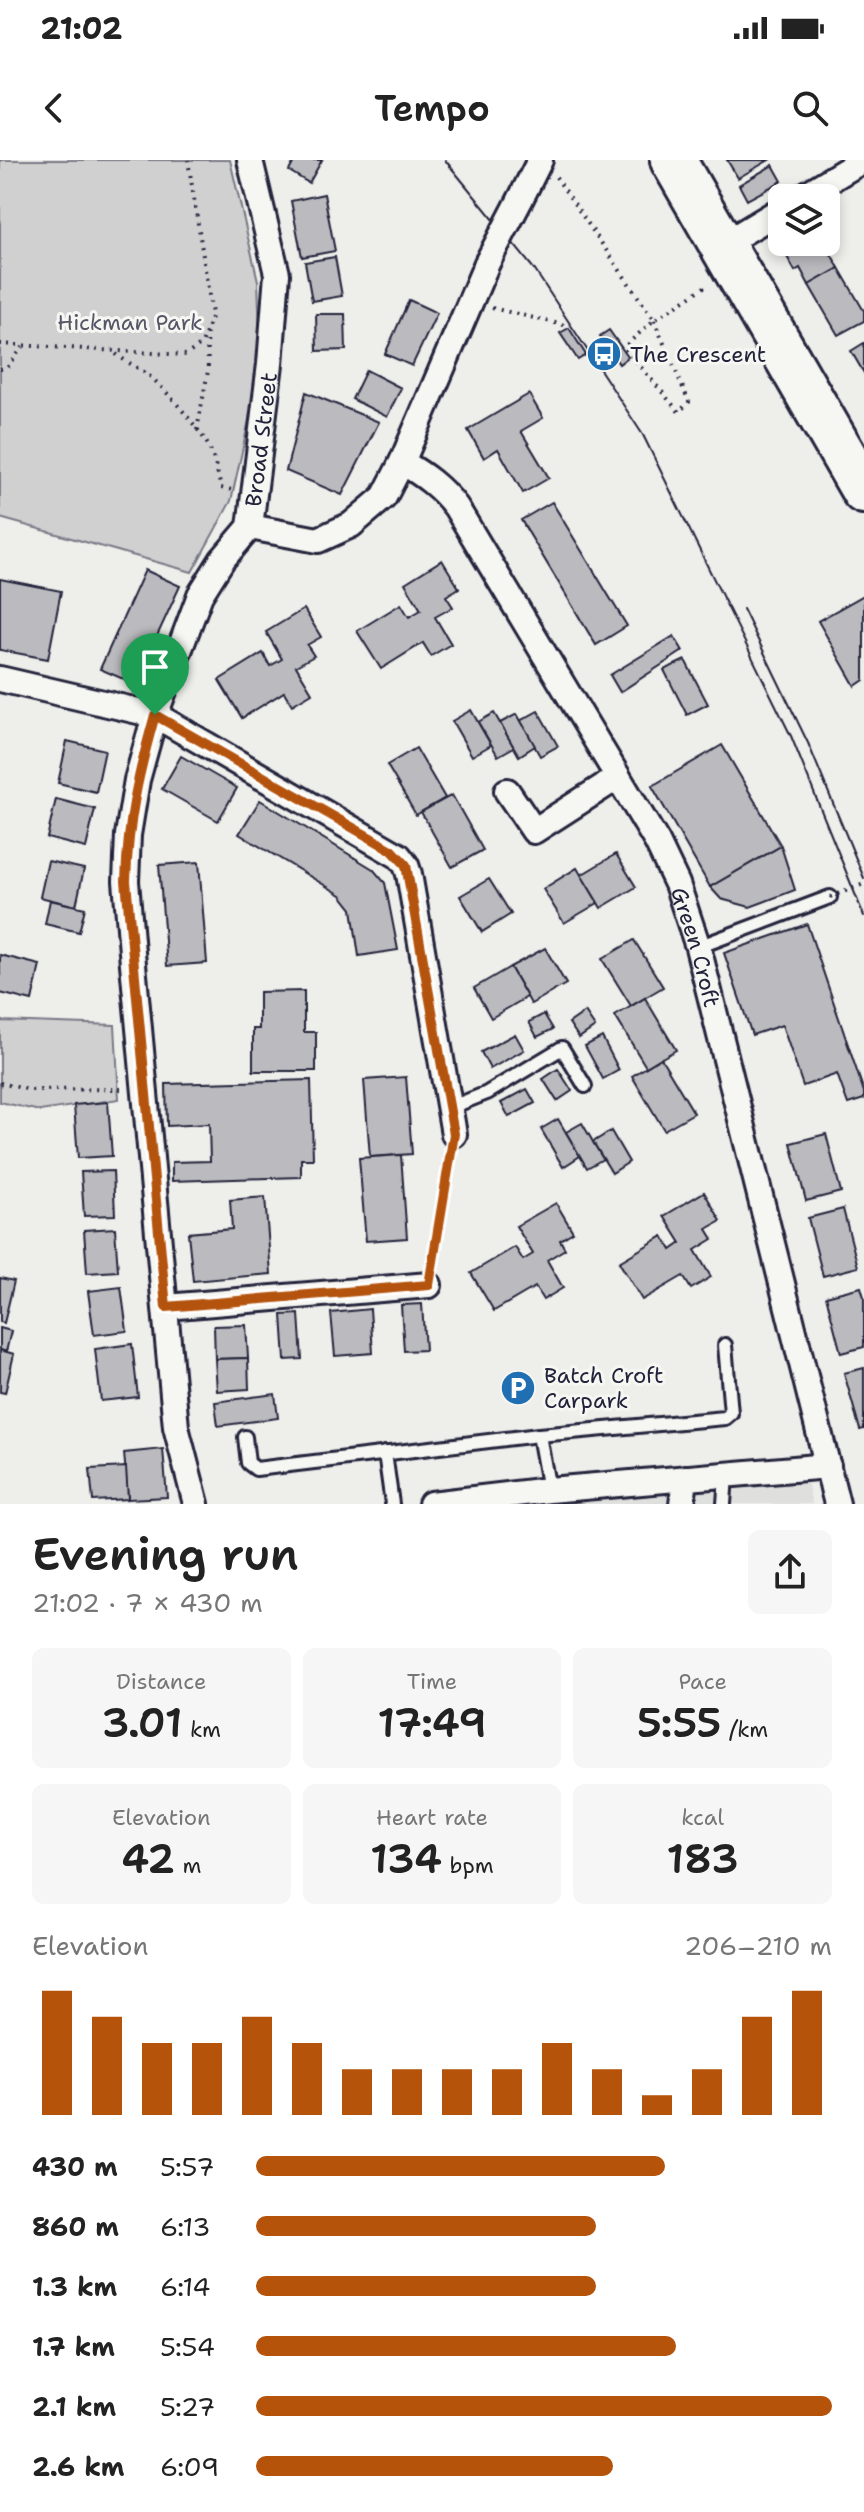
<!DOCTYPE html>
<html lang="en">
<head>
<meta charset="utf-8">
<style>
  body { margin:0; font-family:"Shantell Sans",sans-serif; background:#f6f6f6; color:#222; height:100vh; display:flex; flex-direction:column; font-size:30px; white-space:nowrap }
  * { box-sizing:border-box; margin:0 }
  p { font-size:26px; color:#767676 }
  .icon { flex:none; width:44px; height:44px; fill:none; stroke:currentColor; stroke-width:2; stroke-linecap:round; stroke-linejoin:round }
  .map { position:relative; height:1344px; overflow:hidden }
  .panel { display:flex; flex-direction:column; background:#fff; flex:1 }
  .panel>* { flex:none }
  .buttons { position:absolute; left:768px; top:24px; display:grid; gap:16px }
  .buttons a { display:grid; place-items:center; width:72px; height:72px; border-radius:12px; background:#fff; box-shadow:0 4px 12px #0003; font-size:40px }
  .pin { position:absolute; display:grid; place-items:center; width:68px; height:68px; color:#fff; margin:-82px -34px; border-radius:50% 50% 50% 0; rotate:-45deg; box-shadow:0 0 8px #0007 }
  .pin .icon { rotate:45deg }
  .round { display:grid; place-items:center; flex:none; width:84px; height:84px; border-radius:12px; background:#f6f6f6 }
  .summary { display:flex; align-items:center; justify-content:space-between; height:136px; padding:0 32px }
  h1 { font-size:44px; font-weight:600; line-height:60px }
  .figures { display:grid; grid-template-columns:repeat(3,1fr); gap:12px; height:136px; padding:8px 32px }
  .figures div { display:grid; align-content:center; border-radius:12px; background:#f6f6f6; text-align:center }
  .figures b { font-size:40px; font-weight:600 }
  .figures small { font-size:22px; font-weight:400 }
  .figures p { font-size:22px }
  .chart { height:224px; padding:16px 32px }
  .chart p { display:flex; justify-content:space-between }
  .chart svg { width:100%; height:144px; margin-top:8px; stroke:#b45309; stroke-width:6 }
  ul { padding:0 32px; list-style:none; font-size:26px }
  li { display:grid; grid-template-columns:128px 96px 1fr; align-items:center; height:60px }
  li i { height:20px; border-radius:10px; background:#b45309 }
  .status { display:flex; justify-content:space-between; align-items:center; height:56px; padding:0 40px; background:#fff; direction:ltr }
  .status svg { height:22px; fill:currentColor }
  header { display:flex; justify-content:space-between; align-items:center; height:104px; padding:0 32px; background:#fff; font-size:36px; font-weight:600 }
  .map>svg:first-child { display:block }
  .built { fill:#dfdfde }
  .green { fill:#d0d0d1; stroke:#797986; stroke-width:2 }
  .building { fill:#bbbbbf; stroke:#22223b; stroke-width:2 }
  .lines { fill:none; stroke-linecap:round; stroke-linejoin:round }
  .lane-casing { stroke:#22223b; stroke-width:18 }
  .street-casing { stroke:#22223b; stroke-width:30 }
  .highway-casing { stroke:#22223b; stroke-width:50 }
  .path { stroke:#22223b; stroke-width:4; stroke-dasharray:2 6; stroke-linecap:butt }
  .lane { stroke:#f6f6f2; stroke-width:12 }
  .street { stroke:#f6f6f2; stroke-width:24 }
  .highway { stroke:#f6f6f2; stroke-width:44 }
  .tram { stroke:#22223b; stroke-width:2 }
  .street-bridge-casing { stroke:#22223b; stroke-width:30; stroke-linecap:butt }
  .path-bridge { stroke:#22223b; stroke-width:4; stroke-dasharray:2 6; stroke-linecap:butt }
  .street-bridge { stroke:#f6f6f2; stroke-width:24 }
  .route-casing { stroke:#fff; stroke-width:16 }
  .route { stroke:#b45309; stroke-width:10 }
  .labels { text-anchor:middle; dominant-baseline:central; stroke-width:6; stroke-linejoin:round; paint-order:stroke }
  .park-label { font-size:22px; fill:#565668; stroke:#f6f6f2 }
  .poi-label { font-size:22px; fill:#22223b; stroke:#f6f6f2; text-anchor:start }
  .street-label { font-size:22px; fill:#22223b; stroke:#f6f6f2 }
</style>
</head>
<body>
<div class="status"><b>21:02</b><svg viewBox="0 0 49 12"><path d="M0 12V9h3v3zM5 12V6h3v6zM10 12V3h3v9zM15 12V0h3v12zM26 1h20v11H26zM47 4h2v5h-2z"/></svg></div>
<header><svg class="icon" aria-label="back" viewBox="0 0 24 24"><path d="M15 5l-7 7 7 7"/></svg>Tempo<svg class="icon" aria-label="search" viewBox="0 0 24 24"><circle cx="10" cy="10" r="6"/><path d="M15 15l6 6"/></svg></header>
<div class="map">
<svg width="864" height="1344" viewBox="0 0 864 1344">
  <rect width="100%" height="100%" fill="#eeeeeb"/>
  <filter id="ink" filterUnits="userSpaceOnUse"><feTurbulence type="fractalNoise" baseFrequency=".0125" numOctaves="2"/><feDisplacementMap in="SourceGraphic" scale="16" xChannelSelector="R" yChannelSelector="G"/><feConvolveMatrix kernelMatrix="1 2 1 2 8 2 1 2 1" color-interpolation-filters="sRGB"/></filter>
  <g filter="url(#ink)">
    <path class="built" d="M807,1321L812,1344H543L602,1336Z"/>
    <g class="green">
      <path d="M0,0H230L258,121L261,206L231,341L192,412L0,358Z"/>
      <path d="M0,861L115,865L119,939L40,951L0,942Z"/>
    </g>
    <g class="building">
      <path d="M295,0H322L309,23L289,11Z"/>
      <path d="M727,0H769L738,18Z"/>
      <path d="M773,5L782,21L747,40L739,25Z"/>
      <path d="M324,34L335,91L302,97L291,41Z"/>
      <path d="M788,82H824L839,108L809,125L800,108L795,111L781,86Z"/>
      <path d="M335,97L342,136L312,141L305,102Z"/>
      <path d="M839,108L864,151V161L838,175L809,125Z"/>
      <path d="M409,140L437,153L412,206L385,194Z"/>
      <path d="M316,154H345L346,190L317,191Z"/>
      <path d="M569,168L586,195L578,200L560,173Z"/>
      <path d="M609,170L628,197L619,204L600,176Z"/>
      <path d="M864,183V213L851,191Z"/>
      <path d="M366,210L401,228L387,257L352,239Z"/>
      <path d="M306,232L379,262L342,335L286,311Z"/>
      <path d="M529,234L543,258L521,271L549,318L523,333L498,289L484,298L468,270Z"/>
      <path d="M552,342L627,466L596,485L521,360Z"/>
      <path d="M442,400L459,428L446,436L453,447L435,457L451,484L431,496L423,483L381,509L357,471L401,444L409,457L421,450L405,423Z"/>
      <path d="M145,410L180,426L135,524L100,509Z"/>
      <path d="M0,419L61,431L48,499L0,490Z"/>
      <path d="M864,435V520L855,526L818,461Z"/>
      <path d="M304,449L321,477L307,485L314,496L296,506L312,533L292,545L284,532L242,558L219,520L263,493L270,506L282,499L266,472Z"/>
      <path d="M674,476L683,491L620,532L610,515Z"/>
      <path d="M685,500L708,544L687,555L664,510Z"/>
      <path d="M471,550L491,585L472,596L452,561Z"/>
      <path d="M538,551L558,586L540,596L520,561Z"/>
      <path d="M494,553L514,587L498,596L478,562Z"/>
      <path d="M517,554L535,586L519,596L500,563Z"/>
      <path d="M67,581L105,590L96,632L58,623Z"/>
      <path d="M722,585L781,686L710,727L652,626Z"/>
      <path d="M416,588L445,638L416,655L387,605Z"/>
      <path d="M181,596L237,628L218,661L162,629Z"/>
      <path d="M452,635L483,690L452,707L421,652Z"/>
      <path d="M56,639L95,649L86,688L47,678Z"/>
      <path d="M260,640L373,709L385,723L398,790L359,796L352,749L341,735L239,674Z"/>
      <path d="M781,686L795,730L750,747L721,739L710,727Z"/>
      <path d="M616,694L636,727L601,748L581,715Z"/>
      <path d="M48,701L84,709L76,746L40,737Z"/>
      <path d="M199,702L207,803L167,806L159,705Z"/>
      <path d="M577,708L598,743L564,763L543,729Z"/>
      <path d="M489,719L511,754L482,772L460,736Z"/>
      <path d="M50,740L85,748L79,772L45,764Z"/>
      <path d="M807,764L864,932V939L848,944L837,914L803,926L782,865L752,875L724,793Z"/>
      <path d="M634,780L663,827L631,846L602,799Z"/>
      <path d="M545,788L566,824L531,844L510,807Z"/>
      <path d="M0,795L40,805L32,841L0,833Z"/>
      <path d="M510,807L527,837L491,858L474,828Z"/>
      <path d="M304,831V872H316V911H253V869H259V832Z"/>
      <path d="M645,838L676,890L646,907L615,856Z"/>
      <path d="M585,852L595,867L579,878L569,863Z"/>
      <path d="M544,854L553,869L537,877L529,862Z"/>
      <path d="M515,874L524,890L490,909L481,892Z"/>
      <path d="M602,877L619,910L603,919L585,886Z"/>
      <path d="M661,898L694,953L664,970L632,916Z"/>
      <path d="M558,909L572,931L557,941L543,919Z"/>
      <path d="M406,917L412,994L370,997L364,920Z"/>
      <path d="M311,920L313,999H301V1017L172,1021V1002L210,1001L209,964L167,966L166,924Z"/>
      <path d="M527,929L535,943L509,957L501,943Z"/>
      <path d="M108,942L112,996L78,998L74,945Z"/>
      <path d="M558,959L580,996L563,1007L541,969Z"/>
      <path d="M582,963L603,999L587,1008L566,972Z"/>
      <path d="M611,971L629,1002L612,1013L593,982Z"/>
      <path d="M826,974L841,1032L806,1041L791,983Z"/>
      <path d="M401,995L407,1078L366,1081L359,998Z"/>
      <path d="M113,1011L115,1055L84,1056L81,1012Z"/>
      <path d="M704,1032L721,1061L707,1069L713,1079L695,1090L711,1117L691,1129L683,1116L642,1140L619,1102L663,1076L671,1090L681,1083L664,1056Z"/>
      <path d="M265,1037L271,1114L193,1121L188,1073L232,1069L230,1040Z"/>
      <path d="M556,1043L573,1072L560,1080L565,1089L547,1100L563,1128L543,1140L535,1127L494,1151L471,1113L515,1087L523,1100L533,1094L516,1066Z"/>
      <path d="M843,1049L858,1107L823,1116L808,1058Z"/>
      <path d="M115,1068L118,1111L87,1113L84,1070Z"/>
      <path d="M0,1118L14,1121L4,1163L0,1162Z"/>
      <path d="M121,1127L127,1171L94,1175L88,1131Z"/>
      <path d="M861,1127L864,1137V1187L841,1193L826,1136Z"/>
      <path d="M422,1144L425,1190L404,1191L401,1145Z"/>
      <path d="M370,1149L373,1193L335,1196L331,1153Z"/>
      <path d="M299,1154L302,1199L285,1200L282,1155Z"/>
      <path d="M246,1165L248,1198L215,1199L214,1166Z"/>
      <path d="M0,1168L11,1171L6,1192L0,1190Z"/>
      <path d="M132,1184L138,1237L101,1241L95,1189Z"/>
      <path d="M0,1190L14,1194L5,1233L0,1232Z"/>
      <path d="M248,1198L249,1229L217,1231L215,1199Z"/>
      <path d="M864,1208V1269L860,1270L844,1213Z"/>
      <path d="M275,1234L278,1258L218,1266L215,1242Z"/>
      <path d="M163,1289L167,1337L128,1339L124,1293Z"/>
      <path d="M126,1307L128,1339L93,1341L90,1309Z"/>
    </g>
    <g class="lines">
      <g class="lane-casing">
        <g id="lane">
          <path d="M698,787L830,737"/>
          <path d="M449,948L487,933L562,888L585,926"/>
          <path d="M245,1277L248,1303L256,1309L539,1275"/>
          <path d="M385,1293L392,1344"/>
          <path d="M549,1330L539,1275L725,1258L731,1253L725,1185"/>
          <path d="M724,1344L726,1315"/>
        </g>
      </g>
      <g class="street-casing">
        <g id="street">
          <path d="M800,38L863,0"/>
          <path d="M520,40L540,0"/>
          <path d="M722,85L782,49"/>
          <path id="s1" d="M402,302C424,315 441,327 456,347L657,682L677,724L698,787L837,1344"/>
          <path d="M250,367L318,380L351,365L384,337L402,302L487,103"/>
          <path d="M0,519L155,555L399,696L406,705L409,714L454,974"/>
          <path d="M507,631L534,671L618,617"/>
          <path d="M166,1147L429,1125"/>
          <path id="s2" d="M196,1344L176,1267L133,804L126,721L128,675L137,620L155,555L200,435L222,400L250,367L270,204L277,114L250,0"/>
          <path d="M431,1344L549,1330L828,1306"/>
          <path d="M682,1344L685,1318"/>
        </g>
      </g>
      <g class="highway-casing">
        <path id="highway" d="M673,0L864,331"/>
      </g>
      <g class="path">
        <path d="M556,17L654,160L706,126"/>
        <path d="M492,148L568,166"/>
        <path d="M654,160L689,242L679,252L624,187Z"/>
        <path d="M0,184L186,195L202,184L212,154L188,0"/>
        <path d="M116,194C126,202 137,207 147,214C163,226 194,263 205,280C214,294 217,312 221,328L232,330"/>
        <path d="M0,209L7,208L23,187"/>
        <path d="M197,270L208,211L207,174"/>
        <path d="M0,923L30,930L121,929"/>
        <path d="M433,1102L450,997"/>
      </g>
      <use href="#lane" class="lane"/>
      <use href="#street" class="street"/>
      <use href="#highway" class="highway"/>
      <g class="tram">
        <path d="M445,0L534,109L643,275L791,576L864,756"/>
        <path d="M743,449L808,583L864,718"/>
      </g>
      <g class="street-bridge-casing">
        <path id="street-bridge" d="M487,103L520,40"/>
      </g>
      <path class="path-bridge" d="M830,737L864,724"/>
      <use href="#street-bridge" class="street-bridge"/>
    </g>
  </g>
  <g class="lines" filter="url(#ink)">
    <g class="route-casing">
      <path id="route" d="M155,555L392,690L406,705L454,974L429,1125L166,1147L126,721C128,659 138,615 155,555Z"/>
    </g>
    <use href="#route" class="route"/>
  </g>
  <defs>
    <g id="bus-disc" transform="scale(1.8)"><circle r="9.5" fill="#1f6fb2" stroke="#f6f6f2"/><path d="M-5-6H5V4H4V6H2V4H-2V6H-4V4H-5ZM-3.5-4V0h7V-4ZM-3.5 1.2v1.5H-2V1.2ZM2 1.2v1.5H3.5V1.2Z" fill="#fff"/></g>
    <g id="parking-disc" transform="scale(1.8)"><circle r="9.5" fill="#1f6fb2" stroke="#f6f6f2"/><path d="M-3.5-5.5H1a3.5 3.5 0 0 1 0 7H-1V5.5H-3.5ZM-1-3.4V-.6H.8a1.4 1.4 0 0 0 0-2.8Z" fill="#fff"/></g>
  </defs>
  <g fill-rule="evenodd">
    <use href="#bus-disc" x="604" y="194"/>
    <use href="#parking-disc" x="518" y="1228"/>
  </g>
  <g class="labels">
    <g class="park-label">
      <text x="130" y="162">Hickman Park</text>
    </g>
    <g class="poi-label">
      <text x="630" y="194">The Crescent</text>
      <text x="544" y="1215">Batch Croft<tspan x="544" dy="25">Carpark</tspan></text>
    </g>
    <g class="street-label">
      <text stroke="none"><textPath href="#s2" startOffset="1098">Broad Street</textPath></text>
      <text stroke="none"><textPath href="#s1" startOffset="574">Green Croft</textPath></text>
    </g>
  </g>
</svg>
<div class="buttons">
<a><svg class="icon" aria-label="layers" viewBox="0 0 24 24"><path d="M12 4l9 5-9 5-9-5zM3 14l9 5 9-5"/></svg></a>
</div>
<div class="pin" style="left:155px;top:555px;background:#1e9e55"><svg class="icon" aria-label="arrive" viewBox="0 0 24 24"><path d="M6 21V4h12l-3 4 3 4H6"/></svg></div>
</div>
<section class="panel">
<div class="summary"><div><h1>Evening run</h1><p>21:02 · 7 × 430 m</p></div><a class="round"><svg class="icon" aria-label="share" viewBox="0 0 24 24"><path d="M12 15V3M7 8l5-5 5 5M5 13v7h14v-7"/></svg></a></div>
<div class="figures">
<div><p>Distance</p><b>3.01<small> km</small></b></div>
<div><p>Time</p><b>17:49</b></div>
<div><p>Pace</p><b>5:55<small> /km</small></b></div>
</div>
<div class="figures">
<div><p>Elevation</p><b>42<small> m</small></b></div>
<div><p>Heart rate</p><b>134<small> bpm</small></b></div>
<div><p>kcal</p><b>183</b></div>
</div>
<div class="chart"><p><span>Elevation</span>206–210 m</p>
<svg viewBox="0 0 160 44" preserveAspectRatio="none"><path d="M5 44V6M15 44V14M25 44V22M35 44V22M45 44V14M55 44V22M65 44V30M75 44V30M85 44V30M95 44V30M105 44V22M115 44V30M125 44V38M135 44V30M145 44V14M155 44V6"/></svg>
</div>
<ul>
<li><b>430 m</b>5:57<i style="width:71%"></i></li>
<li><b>860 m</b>6:13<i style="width:59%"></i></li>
<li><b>1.3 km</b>6:14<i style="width:59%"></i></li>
<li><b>1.7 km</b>5:54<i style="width:73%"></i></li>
<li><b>2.1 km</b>5:27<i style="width:100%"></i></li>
<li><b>2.6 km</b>6:09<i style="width:62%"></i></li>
</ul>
</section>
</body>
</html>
